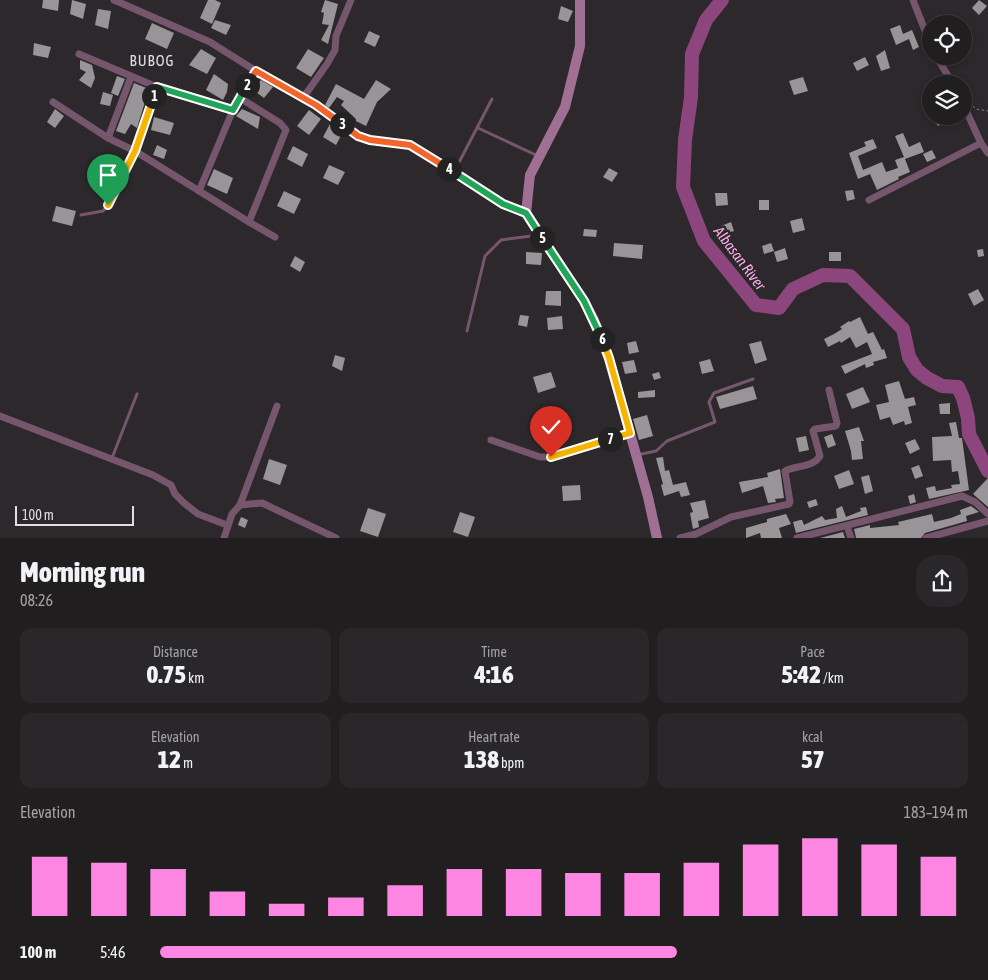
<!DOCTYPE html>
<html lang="en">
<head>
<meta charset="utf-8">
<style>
  body { margin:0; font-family:"Asap Condensed",sans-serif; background:#292729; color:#f1f3f6; height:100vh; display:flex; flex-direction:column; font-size:19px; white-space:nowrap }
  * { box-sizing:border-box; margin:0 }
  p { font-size:16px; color:#a2a2a5 }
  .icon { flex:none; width:28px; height:28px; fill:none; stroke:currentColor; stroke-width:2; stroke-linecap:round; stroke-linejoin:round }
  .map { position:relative; height:538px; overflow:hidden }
  .panel { display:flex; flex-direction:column; background:#211e20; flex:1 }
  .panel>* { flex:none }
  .tools { position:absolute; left:922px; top:15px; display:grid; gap:10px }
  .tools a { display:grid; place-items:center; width:50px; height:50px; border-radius:50%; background:#211e20; box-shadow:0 2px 8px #0003,0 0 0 1px #3e3c3e; font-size:25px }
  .scale { position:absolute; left:15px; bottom:12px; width:119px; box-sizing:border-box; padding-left:5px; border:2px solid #e0dedf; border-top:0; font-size:14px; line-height:18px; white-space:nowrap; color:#e0dedf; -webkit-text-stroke:4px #2c282b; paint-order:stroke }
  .pin { position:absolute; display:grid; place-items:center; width:42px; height:42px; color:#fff; margin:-51px -21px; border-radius:50% 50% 50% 0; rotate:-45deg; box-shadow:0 0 5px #0007 }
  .pin .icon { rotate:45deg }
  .km { position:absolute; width:25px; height:25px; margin:-12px; border-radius:50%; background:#222; color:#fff; font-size:14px; line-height:25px; text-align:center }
  .round { display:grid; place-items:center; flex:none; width:52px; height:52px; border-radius:20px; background:#292729 }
  .head { display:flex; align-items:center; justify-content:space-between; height:85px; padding:0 20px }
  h1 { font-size:28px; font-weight:800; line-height:38px }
  .metrics { display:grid; grid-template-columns:repeat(3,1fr); gap:8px; height:85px; padding:5px 20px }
  .metrics div { display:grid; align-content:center; border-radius:12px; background:#292729; text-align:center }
  .metrics b { font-size:25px; font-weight:800 }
  .metrics small { font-size:14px; font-weight:400 }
  .metrics p { font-size:14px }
  .chart { height:140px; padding:10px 20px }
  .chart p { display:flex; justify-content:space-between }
  .chart svg { width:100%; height:90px; margin-top:5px; stroke:#fd86e3; stroke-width:6 }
  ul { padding:0 20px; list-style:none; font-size:16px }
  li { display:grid; grid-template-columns:80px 60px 1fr; align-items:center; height:38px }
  li i { height:12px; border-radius:6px; background:#fd86e3 }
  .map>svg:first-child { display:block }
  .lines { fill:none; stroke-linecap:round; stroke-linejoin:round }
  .river { stroke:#8c467d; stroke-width:14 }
  .building { fill:#999498 }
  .path { stroke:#838082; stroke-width:1; stroke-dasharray:2.5 2.5; stroke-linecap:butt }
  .lane { stroke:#75566d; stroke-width:3 }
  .street { stroke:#75566d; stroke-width:7 }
  .secondary { stroke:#a06f94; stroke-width:10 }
  .split-1-casing { stroke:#fff; stroke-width:10 }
  .split-2-casing { stroke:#fff; stroke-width:10 }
  .split-3-casing { stroke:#fff; stroke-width:10 }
  .split-4-casing { stroke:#fff; stroke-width:10 }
  .split-5-casing { stroke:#fff; stroke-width:10 }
  .split-6-casing { stroke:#fff; stroke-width:10 }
  .split-7-casing { stroke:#fff; stroke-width:10 }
  .split-8-casing { stroke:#fff; stroke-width:10 }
  .split-1 { stroke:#f5b400; stroke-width:6 }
  .split-2 { stroke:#22a559; stroke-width:6 }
  .split-3 { stroke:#f0652b; stroke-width:6 }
  .split-4 { stroke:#f0652b; stroke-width:6 }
  .split-5 { stroke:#22a559; stroke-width:6 }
  .split-6 { stroke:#22a559; stroke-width:6 }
  .split-7 { stroke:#f5b400; stroke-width:6 }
  .split-8 { stroke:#f5b400; stroke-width:6 }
  .labels { text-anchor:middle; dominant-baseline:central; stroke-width:5; stroke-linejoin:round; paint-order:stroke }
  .neighbourhood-label { font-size:15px; letter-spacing:1px; fill:#e0dedf; stroke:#2c282b }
  .water-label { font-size:15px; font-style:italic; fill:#fbace7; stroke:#2c282b }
</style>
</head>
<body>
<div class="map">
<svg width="988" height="538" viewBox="0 0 988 538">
  <rect width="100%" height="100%" fill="#2c282b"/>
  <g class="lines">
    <path class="river" d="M722,0L706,20L692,54L691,97L685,140L683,187L704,241L756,305L779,308L793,289L823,275L850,276L903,329L909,357L917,370L927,378L942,386L958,387L963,398L968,418L969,434L988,471"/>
  </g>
  <g class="building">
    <path d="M43,0H59L58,11L42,8Z"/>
    <path d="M72,0L86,4L83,19L70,14Z"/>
    <path d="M208,0H215L221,3L212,24L200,18Z"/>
    <path d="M325,0L338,4L328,44L321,40L329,25L322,24L324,13L321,12Z"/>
    <path d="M979,0L987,6L979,15L972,8Z"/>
    <path d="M561,6L573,11L568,22L558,19Z"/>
    <path d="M98,9L111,11L108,29L95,25Z"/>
    <path d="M215,20L231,25L226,35L211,28Z"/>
    <path d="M152,23L174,33L167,49L145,39Z"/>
    <path d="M900,25L903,34L912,30L919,47L913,50L909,39L896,45L890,29Z"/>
    <path d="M369,31L380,36L375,47L364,42Z"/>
    <path d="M34,43L51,47L48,58L33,55Z"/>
    <path d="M201,49L216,58L207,74L189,65Z"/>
    <path d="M308,49L324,58L311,77L296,68Z"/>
    <path d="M885,50L890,68L881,71L876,56Z"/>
    <path d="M865,57L869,65L857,71L853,63Z"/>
    <path d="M80,60L92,65L95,78L91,88L79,80L86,72L80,69Z"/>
    <path d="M214,74L228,84L227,92L223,100L206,90Z"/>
    <path d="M117,76L125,79L118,96L111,93Z"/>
    <path d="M803,77L808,91L794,95L789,81Z"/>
    <path d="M261,80L273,87L264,98L253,90Z"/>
    <path d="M376,80L391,89L377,102L366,126L356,121V119L341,105L344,101L337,97L329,108L325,105L336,84L364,99Z"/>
    <path d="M134,83L149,89L137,128L131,124L125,134L116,131Z"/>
    <path d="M103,92L113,95L110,106L100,104Z"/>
    <path d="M55,109L64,116L55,128L47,122Z"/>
    <path d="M242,109L260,117L258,129L236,116Z"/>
    <path d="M309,110L321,119L309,135L297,126Z"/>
    <path d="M932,116H941L944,122L938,126Z"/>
    <path d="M154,117L174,123L170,135L151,130Z"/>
    <path d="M330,124L343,132L336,145L323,137Z"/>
    <path d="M903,133L909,147L920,142L924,152L905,159L910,172L898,177L899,179L877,190L870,174L858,179L849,153L866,146L864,142L873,139L877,148L858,156L863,170L882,162L886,172L898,168L895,160L904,157L895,136Z"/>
    <path d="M157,145L167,150L164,159L153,155Z"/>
    <path d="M293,146L308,154L302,167L287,159Z"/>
    <path d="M932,150L936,158L927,162L923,154Z"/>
    <path d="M329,165L345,172L338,185L323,178Z"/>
    <path d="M609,168L618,173L612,182L603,177Z"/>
    <path d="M214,169L233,178L227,194L207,185Z"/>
    <path d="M853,190L855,199L847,201L845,191Z"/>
    <path d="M284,191L301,199L294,214L277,206Z"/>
    <path d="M715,193H727L728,205L716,206Z"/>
    <rect x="759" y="200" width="10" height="10"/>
    <path d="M56,206L76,211L72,226L52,221Z"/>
    <path d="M802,218L805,230L793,233L790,221Z"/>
    <path d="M731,222L734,231L724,234L721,226Z"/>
    <path d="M584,229L597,230L596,237L583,236Z"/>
    <path d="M614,243L643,245L642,259L613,256Z"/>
    <path d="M771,243L774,251L764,254L762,246Z"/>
    <path d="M785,248L788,259L777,262L774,252Z"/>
    <path d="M983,249L984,256L978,257L977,250Z"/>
    <path d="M526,252L542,253L541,265L526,264Z"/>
    <rect x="829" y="252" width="12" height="9"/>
    <path d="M295,256L305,262L300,272L290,266Z"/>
    <path d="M978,289L984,300L974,306L968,294Z"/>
    <path d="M546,291H561V306L545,305Z"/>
    <path d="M520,315L529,316L527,327L518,325Z"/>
    <path d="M562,316L563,329L548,330L547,318Z"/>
    <path d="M860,317L868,334L873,332L882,350L884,349L887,358L873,362L874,365L866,368L865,364L845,374L841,366L872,354L867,342L856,348L850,337L841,343L840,341L828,347L824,339L834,334L842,329L840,327L849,321L850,322Z"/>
    <path d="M636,341L639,352L629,354L627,343Z"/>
    <path d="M761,341L767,360L755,364L749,344Z"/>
    <path d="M335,355L345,358L342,371L332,366Z"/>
    <path d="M710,359L714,371L702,374L699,362Z"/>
    <path d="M634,360L637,372L625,374L622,362Z"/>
    <path d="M551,372L556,387L538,393L533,377Z"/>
    <path d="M659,372L661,378L654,380L652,374Z"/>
    <path d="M899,381L905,399L914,397L916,405L908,407L912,423L905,425L904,421L893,425L890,417L880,420L876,405L889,402L885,385Z"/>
    <path d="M753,386L757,399L720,409L716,397Z"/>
    <path d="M863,387L870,402L852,409L846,394Z"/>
    <path d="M655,390V397L638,398V392Z"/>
    <path d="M950,403V414H940L939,404Z"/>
    <path d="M647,415L653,436L639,440L633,419Z"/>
    <path d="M956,422L959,438H962L969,490L929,499L926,488L935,486L936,491L952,488L951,485L960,484L958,471L952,472L951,460L933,461L932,437L952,436L949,423Z"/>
    <path d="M859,427L864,441H861L863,459L852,460L851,451L845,431Z"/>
    <path d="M832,434L836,445L828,448L824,437Z"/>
    <path d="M806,436L809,450L799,452L796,438Z"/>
    <path d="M915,439L920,449L910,454L905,443Z"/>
    <path d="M663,457L665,471L669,470L673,485L686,482L690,495L681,497L679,491L664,496L661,485L663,484L656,458Z"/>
    <path d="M269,459L287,465L280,485L263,479Z"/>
    <path d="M919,465L923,476L915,479L911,468Z"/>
    <path d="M780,469L784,498L775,499L776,502L768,503L763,486L742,493L739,482L768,477L767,473Z"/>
    <path d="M849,470L854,484L839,489L834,476Z"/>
    <path d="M869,475L873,491L865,494L861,477Z"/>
    <path d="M988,478V507L973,494Z"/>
    <path d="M580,485L581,500L563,501L562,486Z"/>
    <path d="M914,494L916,502L910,504L908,496Z"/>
    <path d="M816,499L818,505L809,508L807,502Z"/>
    <path d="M705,500L709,518L698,521L699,527L693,529L690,513L693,512L690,503Z"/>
    <path d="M842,506L846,517L861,511L860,508L866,507L868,515L796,533L793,522L800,520H802L804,525L822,516L825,520L837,518L836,509Z"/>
    <path d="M971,506L979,512L966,516L967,521L925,533L921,538H856L854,529L870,525V528L899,525L898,522L932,514L934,522L951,518L961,514L960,510Z"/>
    <path d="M368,508L386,514L378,537L360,531Z"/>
    <path d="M460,512L475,517L468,537L453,532Z"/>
    <path d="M786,514L791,524L779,528L782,538H761L760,533L746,538V528L767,522V519Z"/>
    <path d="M241,517L248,520L245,528L238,525Z"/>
    <path d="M843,532L845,538H820Z"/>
  </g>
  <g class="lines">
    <path class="path" d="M973,106L976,109L988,111"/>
    <g class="lane">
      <path d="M478,128L538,156"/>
      <path d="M454,172L492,99"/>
      <path d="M81,215L103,211L108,205L135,151"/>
      <path d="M467,331L485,256L501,240L539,235"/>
      <path d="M637,455L656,451L667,441L710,424L715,422L709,402L714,393L753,379"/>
      <path d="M112,458L137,394"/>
    </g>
    <g class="street">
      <path d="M114,0L210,42L256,71L316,105L358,136L370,140L410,145L503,204L526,213"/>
      <path d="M913,0L931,46"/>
      <path d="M79,54L157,87L233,110"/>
      <path d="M936,56L953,84"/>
      <path d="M303,98L327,64L335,50L336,36L351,0"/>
      <path d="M53,102L108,138L135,151L249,222L286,130L280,123L240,98"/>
      <path d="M964,106L981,143L988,153"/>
      <path d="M108,138L131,77"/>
      <path d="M135,151L157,87"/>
      <path d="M199,191L233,110L256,71"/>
      <path d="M869,200L981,143"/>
      <path d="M249,222L275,237"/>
      <path d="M0,416L153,475L171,485L175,494L184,503L198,514L227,525"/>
      <path d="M491,440L540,457H551L630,433"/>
      <path d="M240,505L262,503L336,538"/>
      <path d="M847,526L851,538"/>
      <path d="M224,538L232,514L240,505L277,406"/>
      <path d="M680,538L696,534L731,517L789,504L790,502L785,471C796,465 813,468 820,456L813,431L815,429L836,426L837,423L829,390"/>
      <path d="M797,538L962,496L975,502L988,514"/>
      <path d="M926,538L988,521"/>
    </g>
    <path class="secondary" d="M580,0V46L565,107L530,175L526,213L584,301L594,320L609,359L648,497L657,538"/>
  </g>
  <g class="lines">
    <g class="split-1-casing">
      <path id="split-1" d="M108,205L135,151L154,96"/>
    </g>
    <g class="split-2-casing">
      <path id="split-2" d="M154,96L157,87L233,110L247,85"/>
    </g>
    <g class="split-3-casing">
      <path id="split-3" d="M247,85L256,71L316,105L342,124"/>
    </g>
    <g class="split-4-casing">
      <path id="split-4" d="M342,124L358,136L370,140L410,145L449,169"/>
    </g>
    <g class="split-5-casing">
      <path id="split-5" d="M449,169L503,204L526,213L542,238"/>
    </g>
    <g class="split-6-casing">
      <path id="split-6" d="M542,238L584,301L602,339"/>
    </g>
    <g class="split-7-casing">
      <path id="split-7" d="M602,339L609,358L630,433L610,439"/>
    </g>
    <g class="split-8-casing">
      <path id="split-8" d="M551,457L610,439"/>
    </g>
    <use href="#split-1" class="split-1"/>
    <use href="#split-2" class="split-2"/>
    <use href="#split-3" class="split-3"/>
    <use href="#split-4" class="split-4"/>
    <use href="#split-5" class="split-5"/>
    <use href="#split-6" class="split-6"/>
    <use href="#split-7" class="split-7"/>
    <use href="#split-8" class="split-8"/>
  </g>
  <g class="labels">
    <g class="neighbourhood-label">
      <text x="152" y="60">BUBOG</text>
    </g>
    <g class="water-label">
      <text transform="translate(740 258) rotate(53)">Albasan River</text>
    </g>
  </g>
</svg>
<div class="tools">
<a><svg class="icon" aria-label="locate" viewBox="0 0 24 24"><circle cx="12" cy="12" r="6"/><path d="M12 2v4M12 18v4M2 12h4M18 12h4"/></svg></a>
<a><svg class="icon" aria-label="layers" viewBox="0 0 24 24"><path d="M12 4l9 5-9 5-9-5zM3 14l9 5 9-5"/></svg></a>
</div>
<div class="scale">100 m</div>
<div class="pin" style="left:108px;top:205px;background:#1e9e55"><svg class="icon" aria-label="arrive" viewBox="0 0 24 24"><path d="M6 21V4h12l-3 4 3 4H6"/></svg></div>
<div class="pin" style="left:551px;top:457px;background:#d93025"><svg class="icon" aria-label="check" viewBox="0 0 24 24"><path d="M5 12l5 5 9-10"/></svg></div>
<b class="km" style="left:154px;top:96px">1</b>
<b class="km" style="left:247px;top:85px">2</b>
<b class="km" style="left:342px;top:124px">3</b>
<b class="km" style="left:449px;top:169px">4</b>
<b class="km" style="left:542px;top:238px">5</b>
<b class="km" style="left:602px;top:339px">6</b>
<b class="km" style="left:610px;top:439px">7</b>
</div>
<section class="panel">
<div class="head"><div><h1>Morning run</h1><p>08:26</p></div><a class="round"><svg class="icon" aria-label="share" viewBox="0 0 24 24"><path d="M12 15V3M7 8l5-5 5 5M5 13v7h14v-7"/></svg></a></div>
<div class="metrics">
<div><p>Distance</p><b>0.75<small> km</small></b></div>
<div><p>Time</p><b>4:16</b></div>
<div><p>Pace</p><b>5:42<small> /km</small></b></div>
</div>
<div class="metrics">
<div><p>Elevation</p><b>12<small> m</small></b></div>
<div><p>Heart rate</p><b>138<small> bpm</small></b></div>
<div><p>kcal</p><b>57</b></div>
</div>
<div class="chart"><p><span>Elevation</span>183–194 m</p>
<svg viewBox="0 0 160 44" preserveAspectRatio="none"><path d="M5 44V15M15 44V18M25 44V21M35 44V32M45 44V38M55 44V35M65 44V29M75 44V21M85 44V21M95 44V23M105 44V23M115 44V18M125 44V9M135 44V6M145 44V9M155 44V15"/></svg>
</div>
<ul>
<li><b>100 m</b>5:46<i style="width:64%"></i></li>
</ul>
</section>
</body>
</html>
